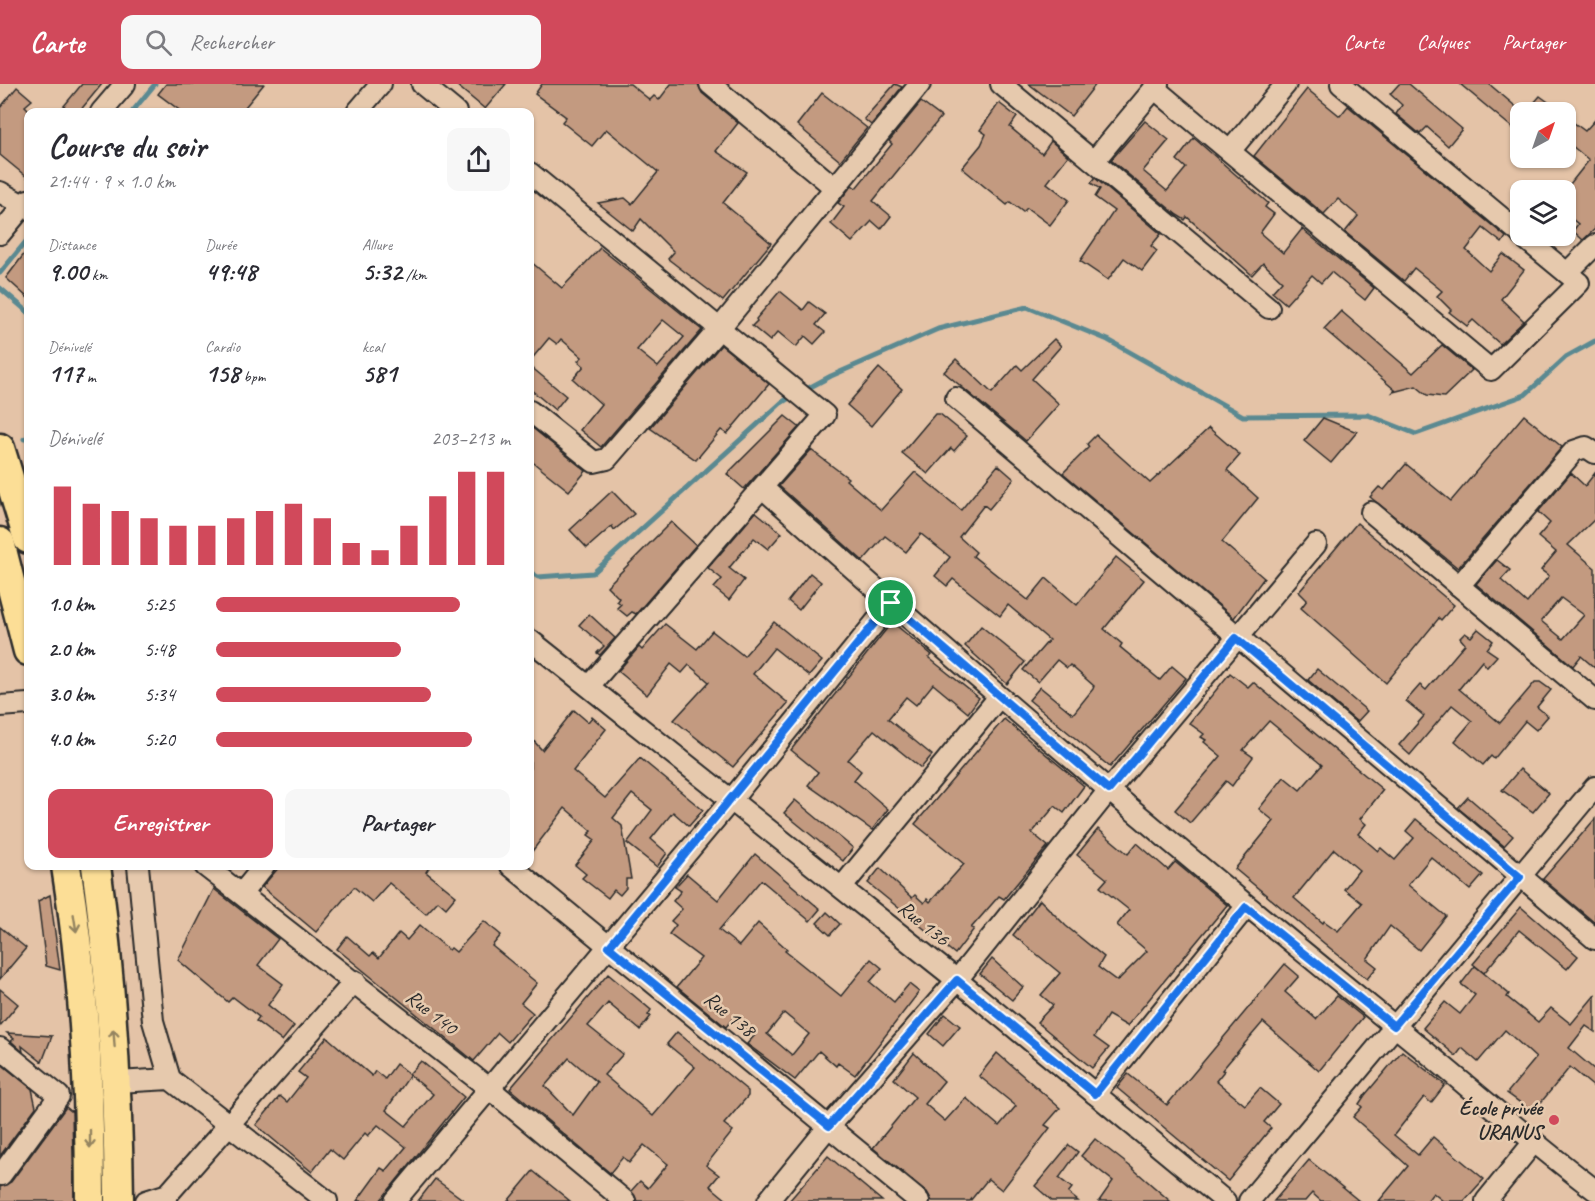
<!DOCTYPE html>
<html lang="fr">
<head>
<meta charset="utf-8">
<style>
  body { margin:0; font-family:Caveat,sans-serif; background:#f7f7f7; color:#2b2b33; height:100vh; display:flex; flex-direction:column; font-size:22px; white-space:nowrap }
  * { box-sizing:border-box; margin:0 }
  p { font-size:20px; color:#7c7c81 }
  .icon { flex:none; width:33px; height:33px; fill:none; stroke:currentColor; stroke-width:2; stroke-linecap:round; stroke-linejoin:round }
  .map { position:relative; flex:1; overflow:hidden }
  .sheet { position:absolute; left:24px; top:24px; width:510px; height:762px; display:flex; flex-direction:column; background:#fff; border-radius:12px; box-shadow:0 2px 4px #0004 }
  .sheet>* { flex:none }
  .needle { width:39px; rotate:40deg }
  .tools { position:absolute; left:1510px; top:18px; display:grid; gap:12px }
  .tools a { display:grid; place-items:center; width:66px; height:66px; border-radius:12px; background:#fff; box-shadow:0 2px 4px #0004; font-size:30px }
  .pin { position:absolute; display:grid; place-items:center; width:51px; height:51px; color:#fff; margin:-26px; border:3px solid #fff; border-radius:50%; box-shadow:0 2px 6px #0007 }
  .round { display:grid; place-items:center; flex:none; width:63px; height:63px; border-radius:12px; background:#f7f7f7 }
  .head { display:flex; align-items:center; justify-content:space-between; height:102px; padding:0 24px }
  h1 { font-size:33px; font-weight:800; line-height:45px }
  .stats { display:grid; grid-template-columns:repeat(3,1fr); gap:9px; height:102px; padding:6px 24px }
  .stats div { display:grid; align-content:center }
  .stats b { font-size:26px; font-weight:800 }
  .stats small { font-size:16px; font-weight:400 }
  .stats p { font-size:16px }
  .chart { height:168px; padding:12px 24px }
  .chart p { display:flex; justify-content:space-between }
  .chart svg { width:100%; height:108px; margin-top:6px; stroke:#d1495b; stroke-width:6 }
  .primary-button { display:flex; gap:12px; margin-top:auto; padding:12px 24px }
  .primary-button a { flex:1; height:69px; border-radius:12px; background:#d1495b; color:#fff; font-size:24px; font-weight:800; line-height:69px; text-align:center }
  .primary-button a+a { background:#f7f7f7; color:#2b2b33 }
  ul { padding:0 24px; list-style:none; font-size:20px }
  li { display:grid; grid-template-columns:96px 72px 1fr; align-items:center; height:45px }
  li i { height:15px; border-radius:8px; background:#d1495b }
  header { display:flex; align-items:center; gap:36px; box-sizing:border-box; height:84px; padding:0 30px; background:#d1495b; color:#fff }
  header strong { font-size:28px }
  nav { display:flex; gap:33px; margin-inline-start:auto; font-size:21px }
  .search { width:420px; height:54px; background:#f7f7f7; display:flex; align-items:center; gap:15px; box-sizing:border-box; padding:0 21px; border-radius:12px; color:#7c7c81; font-size:22px }
  .map>svg:first-child { display:block }
  .lines { fill:none; stroke-linecap:round; stroke-linejoin:round }
  .stream { stroke:#5a8991; stroke-width:5 }
  .building { fill:#c39a80; stroke:#2b2b2b; stroke-width:1.5; fill-rule:evenodd }
  .minor-casing { stroke:#2b2b2b; stroke-width:24 }
  .highway-casing { stroke:#2b2b2b; stroke-width:33 }
  .minor { stroke:#e6c9ad; stroke-width:20 }
  .highway { stroke:#fcde96; stroke-width:28 }
  .oneway { stroke:#948460 }
  .route-casing { stroke:#fff; stroke-width:12 }
  .route { stroke:#1a73e8; stroke-width:8 }
  .poi-dot { fill:#d1495b; stroke:#e6c9ad; stroke-width:2 }
  .labels { text-anchor:middle; dominant-baseline:central; stroke-width:5; stroke-linejoin:round; paint-order:stroke }
  .street-label { font-size:21px; fill:#2b2b2b; stroke:#e6c9ad }
  .poi-label { font-size:21px; font-weight:bold; fill:#2b2b2b; stroke:#e6c9ad; text-anchor:end }
</style>
</head>
<body>
<header>
<strong>Carte</strong>
<div class="search"><svg class="icon" aria-label="search" viewBox="0 0 24 24"><circle cx="10" cy="10" r="6"/><path d="M15 15l6 6"/></svg>Rechercher</div>
<nav><a>Carte</a><a>Calques</a><a>Partager</a></nav>
</header>
<div class="map">
<svg width="1595" height="1117" viewBox="0 0 1595 1117">
  <rect width="100%" height="100%" fill="#e4c3a7"/>
  <filter id="ink" filterUnits="userSpaceOnUse"><feTurbulence type="fractalNoise" baseFrequency=".0167" numOctaves="2"/><feDisplacementMap in="SourceGraphic" scale="12" xChannelSelector="R" yChannelSelector="G"/><feConvolveMatrix kernelMatrix="1 2 1 2 8 2 1 2 1" color-interpolation-filters="sRGB"/></filter>
  <g filter="url(#ink)">
    <g class="lines">
      <g class="stream">
        <path d="M132,28L155,0"/>
        <path d="M0,189L28,155"/>
        <path d="M0,204L28,228"/>
        <path d="M803,307L831,292L938,245L1027,223L1108,256L1243,332L1368,331L1416,350L1525,311L1566,273L1595,257"/>
        <path d="M24,355L28,353"/>
        <path d="M530,488L538,493L593,489L781,319L794,311"/>
      </g>
    </g>
    <g class="building">
      <path d="M82,0H102L79,28H59Z"/>
      <path d="M166,0H264L241,28H182L158,10Z"/>
      <path d="M455,0H506L485,25Z"/>
      <path d="M542,0H630L650,16L654,12L659,16L671,0H698L702,9L738,39L716,67L747,88L723,119L771,159L723,217L668,175L674,168L641,135L633,147L598,119L625,114L632,120L658,88L606,45L592,62L562,38L566,33L535,10Z"/>
      <path d="M895,0L902,3L871,41L864,35Z"/>
      <path d="M1029,0H1096L1071,32Z"/>
      <path d="M1399,0H1409L1462,45L1448,62L1427,43L1420,50L1396,30L1402,21L1390,10Z"/>
      <path d="M1460,0H1489L1521,27V51Z"/>
      <path d="M17,3L32,16L25,22L28,25V94L0,71V24Z"/>
      <path d="M1307,5L1340,32L1348,22L1506,153L1502,159L1483,144L1466,166L1489,187L1503,170L1524,186L1501,215L1524,237L1500,260L1473,236L1467,242L1449,228L1451,226L1437,212L1442,207L1414,184L1404,197L1345,148L1358,132L1338,115L1324,130L1254,72Z"/>
      <path d="M822,9L867,44L840,77L797,41Z"/>
      <path d="M1540,12L1562,28H1526Z"/>
      <path d="M921,18L941,33L873,117L891,132L881,145L872,137L852,158L831,140L844,123L838,119L852,101L856,104L892,60L889,57Z"/>
      <path d="M999,19L1017,33L1010,43L1042,70L1051,57L1068,72L1047,99L1069,116L1050,141L1027,124L1023,128L1010,118L1007,121L962,84L981,61L986,50L980,46Z"/>
      <path d="M1566,33L1585,47L1595,36V145L1583,156L1573,147L1578,140L1566,130V105L1589,76L1566,57Z"/>
      <path d="M1145,37L1169,56L1143,87L1167,107L1186,84L1177,76L1194,54L1268,119L1265,123L1274,130L1260,149L1283,169L1302,145L1374,204L1365,216L1331,188L1321,199L1312,191L1286,220L1272,208L1282,197L1263,179L1252,191L1187,133L1185,136L1177,131L1111,76Z"/>
      <path d="M1095,94L1161,150L1151,162L1157,167L1142,187L1124,174L1108,196L1080,177L1114,127L1095,113L1100,105L1091,99Z"/>
      <path d="M600,164L702,246L601,363L580,346L601,320L573,295L584,282L578,277L582,273L561,255L557,260L549,254L530,277V177L562,204ZM663,236L684,253L658,283L637,266Z"/>
      <path d="M28,165V214L6,194Z"/>
      <path d="M780,207L803,226L809,218L825,230L816,241L825,248L814,260L805,252L796,263L778,248L770,257L752,242L757,237L756,235Z"/>
      <path d="M1341,227L1413,289L1442,261L1472,286L1444,313L1427,311L1416,302L1393,308L1395,306L1324,245Z"/>
      <path d="M1054,255L1061,262L1032,295L1059,320L1026,357L944,288L956,275L992,309L1017,281L1022,286Z"/>
      <path d="M721,261L769,300L727,350L721,346L696,376L650,344Z"/>
      <path d="M530,282L566,312L555,326L530,305Z"/>
      <path d="M879,284L902,305L871,342L847,321Z"/>
      <path d="M935,330H940L967,352L954,367L951,364L928,390L902,369Z"/>
      <path d="M1524,331L1562,363L1458,484L1370,413L1379,403L1384,406L1406,380L1451,417Z"/>
      <path d="M785,332L799,343L744,405L727,390Z"/>
      <path d="M1323,334L1357,348L1331,379L1304,357Z"/>
      <path d="M530,342L586,387L569,407L530,376Z"/>
      <path d="M1209,344L1240,371L1227,386L1258,414L1222,458L1264,494L1234,534L1063,389L1089,363L1087,360L1096,351L1150,399Z"/>
      <path d="M811,366L848,394L846,396L881,426L915,388L961,426L998,381L1014,395L989,425L984,421L959,453L976,468L973,472L1028,516L1046,494L1077,521L1116,473L1144,496L1104,545L1122,560L1120,563L1160,596L1172,582L1186,594L1110,683L1029,616L1040,603L1073,630L1093,605L1094,602L1070,581L1067,584L1057,576L1038,598L1023,586L1049,556L1008,521L1000,532L953,495L947,502L935,492L950,473L921,450L906,468L885,452L863,477L779,402Z"/>
      <path d="M1571,389L1585,402L1595,389V435L1568,461L1595,484V584L1581,572L1573,582L1476,500L1497,476L1510,486L1501,496L1527,519L1549,492L1541,486L1556,468L1538,453L1550,439L1538,428ZM1561,514L1584,531L1563,555L1541,537Z"/>
      <path d="M612,407L634,430L614,446L612,442L587,464L570,446Z"/>
      <path d="M756,428L782,449L768,465L754,454L729,484L744,496L729,516L714,504L722,495L708,484Z"/>
      <path d="M671,438L696,461L636,530L632,528L627,532L617,524L621,520L617,517L619,514L607,502Z"/>
      <path d="M1357,439L1454,521L1441,536L1439,534L1386,599L1301,524L1307,516L1299,508Z"/>
      <path d="M810,489L821,498L799,526L788,517Z"/>
      <path d="M589,530L615,554L600,571L597,569L604,562L579,541Z"/>
      <path d="M774,538L822,577L809,592L774,564L753,590L788,619L733,683L674,636L709,598L689,581L682,589L671,580L647,611L618,587L639,563L642,566L665,540L697,565L712,547L744,572Z"/>
      <path d="M892,538L932,571L929,574L979,614L968,629L933,600L916,621L906,613L888,635L932,671L921,684L874,646L848,676L861,687L854,696L888,725L872,746L808,701L818,688L791,666Z"/>
      <path d="M981,542L1025,578L1007,600L965,562Z"/>
      <path d="M1478,545L1493,557L1487,565L1497,572L1487,583L1482,577L1459,605L1500,639L1535,598H1540L1551,606L1537,623L1548,632L1536,646L1525,637L1494,675L1491,672L1483,681L1455,657L1472,637L1452,621L1410,671L1399,661L1424,632L1406,617L1420,601L1426,606L1465,560L1460,554L1465,549L1471,553Z"/>
      <path d="M1317,585L1367,627L1357,638L1308,596Z"/>
      <path d="M1230,589L1248,603L1253,598L1383,706L1360,735L1366,740L1358,750L1378,767L1381,764L1395,776L1414,754L1406,747L1416,735L1483,791L1470,806L1431,773L1408,801L1446,832L1419,866L1390,842L1367,875L1377,883L1367,895L1235,785L1274,737L1259,725L1284,693L1300,706L1322,681L1269,637L1243,666L1253,673L1232,702L1226,697L1190,739L1175,726L1221,672L1204,658L1206,656L1201,653L1204,650L1189,639ZM1334,765L1359,786L1344,805L1362,819L1338,847L1324,837L1323,839L1294,814Z"/>
      <path d="M574,626L588,638L592,633L606,645L573,687L605,714L640,674L703,726L689,742L673,728L651,755L667,769L657,783L627,759L652,726L632,710L613,734L622,742L631,795H626V804L620,811L614,806L608,814L582,794L586,790L575,781L595,756L588,751L592,747L565,724L530,770V653L542,666Z"/>
      <path d="M1004,635L1084,702L1064,729L1055,722L1032,749L1048,762L1004,815L999,812L971,844L974,845L955,870L868,799L880,784L912,814L915,811L924,819L927,815L930,818L964,780L915,740Z"/>
      <path d="M1520,685L1549,709L1533,728L1502,706Z"/>
      <path d="M1468,713L1513,752L1504,762L1458,724Z"/>
      <path d="M795,716L853,764L843,777L784,729Z"/>
      <path d="M1595,735V839L1543,795Z"/>
      <path d="M1098,745L1128,770L1137,759L1168,786L1175,778L1227,821L1127,942L1108,931L1094,953L1109,964L1092,984L1037,938L1053,921L1041,911L1060,889L1013,851L1040,816L1066,842L1104,873L1098,883L1117,897L1147,867L1117,841L1129,826L1100,803L1107,795L1077,771Z"/>
      <path d="M755,770L820,825L810,837L761,796L719,846L739,862L758,839L787,865L785,867L841,912L871,875L882,884L870,898L894,918L909,900L919,908L855,991L838,979L836,982L819,967L795,996L747,960L755,951L733,934L726,943L677,903L701,874L669,850L676,841L671,837L682,825L673,817L681,807L675,803L687,790L718,816ZM784,929L809,950L792,971L767,950Z"/>
      <path d="M280,782H430L426,788L456,812L446,824L438,817L426,830L389,799L372,818L354,803L316,848L262,803Z"/>
      <path d="M214,805L278,855L258,881L283,900L268,921L294,942L282,957L256,937L259,933L233,913L228,918L178,876Z"/>
      <path d="M50,811L60,886L46,882L38,817Z"/>
      <path d="M1521,823L1578,872L1567,885L1519,846L1484,889L1473,880Z"/>
      <path d="M827,828L840,840L830,851L817,839Z"/>
      <path d="M484,837L501,851L492,862L537,899L521,919L533,929L508,958L498,949L474,977L337,865L347,852L370,872L373,869L379,874L399,849L407,856L420,841L449,866L451,864L456,868Z"/>
      <path d="M0,843L26,864L0,895Z"/>
      <path d="M992,875L1023,903L1012,916L980,890Z"/>
      <path d="M1285,880L1299,892L1285,908L1316,935L1337,912L1363,933L1319,987L1263,938L1222,986L1224,987L1216,997L1245,1021L1260,1004L1279,1020L1264,1038L1271,1044L1228,1097L1117,1004L1128,990L1167,1021Z"/>
      <path d="M1475,882L1509,910L1507,913L1538,938L1551,924L1571,940L1595,911V948L1586,942L1569,964L1595,986V1004L1570,983L1533,1028L1507,1009L1536,974L1505,946L1478,978L1462,964L1456,972L1423,944L1445,918L1460,930L1475,911L1461,900Z"/>
      <path d="M608,890L651,926L648,931L651,932L640,946L608,919L588,942L623,970L604,991L653,1032L695,983L667,960L677,948L748,1007V1012L724,1040L733,1047L706,1081L719,1091L710,1102L728,1117H637L631,1107L640,1097L648,1104L668,1080L644,1061L629,1079L623,1073L610,1089L510,1005ZM569,974L597,998L573,1031L545,1002Z"/>
      <path d="M0,905L18,920L0,942Z"/>
      <path d="M945,930L960,942L943,962L929,950Z"/>
      <path d="M7,949L52,952L42,978L22,962L23,968L11,957L14,955Z"/>
      <path d="M327,953L372,992L375,987L385,995L396,980L409,990L421,977L464,1013L380,1117H357L381,1084L386,1087L406,1063L378,1041L368,1052L365,1049L343,1076L330,1065L312,1088L256,1041L280,1012L287,1018L306,994L298,988ZM410,991L433,1010L406,1042L386,1026Z"/>
      <path d="M1402,967L1445,1001L1431,1019L1424,1013L1394,1051L1418,1071L1433,1053L1484,1095L1464,1117H1443L1433,1109L1427,1117H1379L1408,1082L1353,1033L1362,1023L1359,1020L1365,1011Z"/>
      <path d="M914,969L944,997L925,1020L945,1037L966,1014L999,1042L1016,1022L979,992L997,969L1060,1024L1045,1041L1050,1044L1002,1106L988,1095L970,1117H932L927,1108L873,1064L915,1013L894,995Z"/>
      <path d="M0,979L32,1005L36,1023L0,1072Z"/>
      <path d="M66,1023L72,1028L74,1117H0V1103L11,1098Z"/>
      <path d="M1095,1055L1131,1083L1170,1117H1099L1113,1097L1081,1072Z"/>
      <path d="M1069,1061L1078,1068L1059,1094L1072,1104L1068,1109L1078,1117H1052L1035,1102Z"/>
      <path d="M828,1072L882,1117H789Z"/>
      <path d="M1309,1076L1359,1117H1321L1312,1109L1305,1117H1274Z"/>
      <path d="M533,1087L570,1117H508Z"/>
      <path d="M435,1095L465,1117H418Z"/>
    </g>
    <g class="lines">
      <g class="minor-casing">
        <g id="minor">
          <path d="M422,0L456,28"/>
          <path d="M710,0L834,103"/>
          <path d="M1001,0L1269,224"/>
          <path d="M1341,0L1521,150"/>
          <path d="M1154,4L1491,286L1579,199L1522,152"/>
          <path d="M101,28L125,0"/>
          <path d="M357,28L381,0"/>
          <path d="M1230,67L1286,0"/>
          <path d="M1094,77L1158,0"/>
          <path d="M530,89L825,331L589,602"/>
          <path d="M0,108L28,124"/>
          <path d="M0,150L28,116"/>
          <path d="M1567,189L1595,161"/>
          <path d="M956,314L1595,855"/>
          <path d="M530,327L594,378L607,375L719,245L920,0"/>
          <path d="M764,405C968,589 1178,767 1392,940C1460,995 1525,1053 1595,1106"/>
          <path d="M1371,428L1595,616"/>
          <path d="M1459,502L1574,367L1586,363L1595,369"/>
          <path d="M530,556L957,896L1225,1117"/>
          <path d="M0,622L28,620"/>
          <path d="M138,782L153,937L170,995"/>
          <path d="M205,782L490,1005L625,1117"/>
          <path d="M511,782L919,1117"/>
          <path d="M842,803L999,613"/>
          <path d="M242,809L264,782"/>
          <path d="M0,964L59,1012L1,1091"/>
          <path d="M117,998L170,995L327,1117"/>
          <path d="M1095,1010L1246,823"/>
          <path d="M146,1117L168,1110L355,897"/>
          <path d="M395,1117L732,715L891,519"/>
          <path d="M768,1117L829,1042L957,896L1109,706L1316,460"/>
          <path d="M1249,1117L1595,703"/>
          <path d="M1486,1117L1533,1059"/>
        </g>
      </g>
      <g class="highway-casing">
        <g id="highway">
          <path d="M0,364L28,455"/>
          <path d="M0,458L28,567"/>
          <path d="M66,782C84,893 90,1004 90,1117"/>
          <path d="M96,782C111,893 118,1004 119,1117"/>
        </g>
      </g>
      <use href="#minor" class="minor"/>
      <use href="#highway" class="highway"/>
    </g>
    <defs><path id="oneway-shaft" d="M-6 0H5M1.5-3L5.5 0L1.5 3" fill="none" stroke-width="1.6" stroke-linecap="round" stroke-linejoin="round" transform="scale(1.5)"/></defs>
    <g class="oneway">
      <use href="#oneway-shaft" transform="translate(75 839) rotate(81)"/>
      <use href="#oneway-shaft" transform="translate(114 954) rotate(-94)"/>
      <use href="#oneway-shaft" transform="translate(90 1055) rotate(90)"/>
    </g>
  </g>
  <g class="lines" filter="url(#ink)">
    <g class="route-casing">
      <path id="route" d="M891,519L1109,706L1236,554L1520,793L1394,942L1246,823L1095,1010L957,896L829,1042L609,863Z"/>
    </g>
    <use href="#route" class="route"/>
  </g>
  <circle class="poi-dot" cx="1554" cy="1036" r="6"/>
  <g class="labels">
    <g class="street-label">
      <text transform="translate(924 839) rotate(39)">Rue 136</text>
      <text transform="translate(432 928) rotate(38)">Rue 140</text>
      <text transform="translate(730 930) rotate(39)">Rue 138</text>
    </g>
    <g class="poi-label">
      <text x="1542" y="1024">École privée<tspan x="1542" dy="24">URANUS</tspan></text>
    </g>
  </g>
</svg>
<div class="tools">
<a><svg class="needle" viewBox="-14 -14 28 28"><path d="M0-13l5 13h-10z" fill="#e53935"/><path d="M0 13l5-13h-10z" fill="#7c7c81"/></svg></a>
<a><svg class="icon" aria-label="layers" viewBox="0 0 24 24"><path d="M12 4l9 5-9 5-9-5zM3 14l9 5 9-5"/></svg></a>
</div>
<div class="pin" style="left:891px;top:519px;background:#1e9e55"><svg class="icon" aria-label="arrive" viewBox="0 0 24 24"><path d="M6 21V4h12l-3 4 3 4H6"/></svg></div>
<section class="sheet">
<div class="head"><div><h1>Course du soir</h1><p>21:44 · 9 × 1.0 km</p></div><a class="round"><svg class="icon" aria-label="share" viewBox="0 0 24 24"><path d="M12 15V3M7 8l5-5 5 5M5 13v7h14v-7"/></svg></a></div>
<div class="stats">
<div><p>Distance</p><b>9.00<small> km</small></b></div>
<div><p>Durée</p><b>49:48</b></div>
<div><p>Allure</p><b>5:32<small> /km</small></b></div>
</div>
<div class="stats">
<div><p>Dénivelé</p><b>117<small> m</small></b></div>
<div><p>Cardio</p><b>158<small> bpm</small></b></div>
<div><p>kcal</p><b>581</b></div>
</div>
<div class="chart"><p><span>Dénivelé</span>203–213 m</p>
<svg viewBox="0 0 160 44" preserveAspectRatio="none"><path d="M5 44V12M15 44V19M25 44V22M35 44V25M45 44V28M55 44V28M65 44V25M75 44V22M85 44V19M95 44V25M105 44V35M115 44V38M125 44V28M135 44V16M145 44V6M155 44V6"/></svg>
</div>
<ul>
<li><b>1.0 km</b>5:25<i style="width:83%"></i></li>
<li><b>2.0 km</b>5:48<i style="width:63%"></i></li>
<li><b>3.0 km</b>5:34<i style="width:73%"></i></li>
<li><b>4.0 km</b>5:20<i style="width:87%"></i></li>
</ul>
<div class="primary-button"><a>Enregistrer</a><a>Partager</a></div>
</section>
</div>
</body>
</html>
